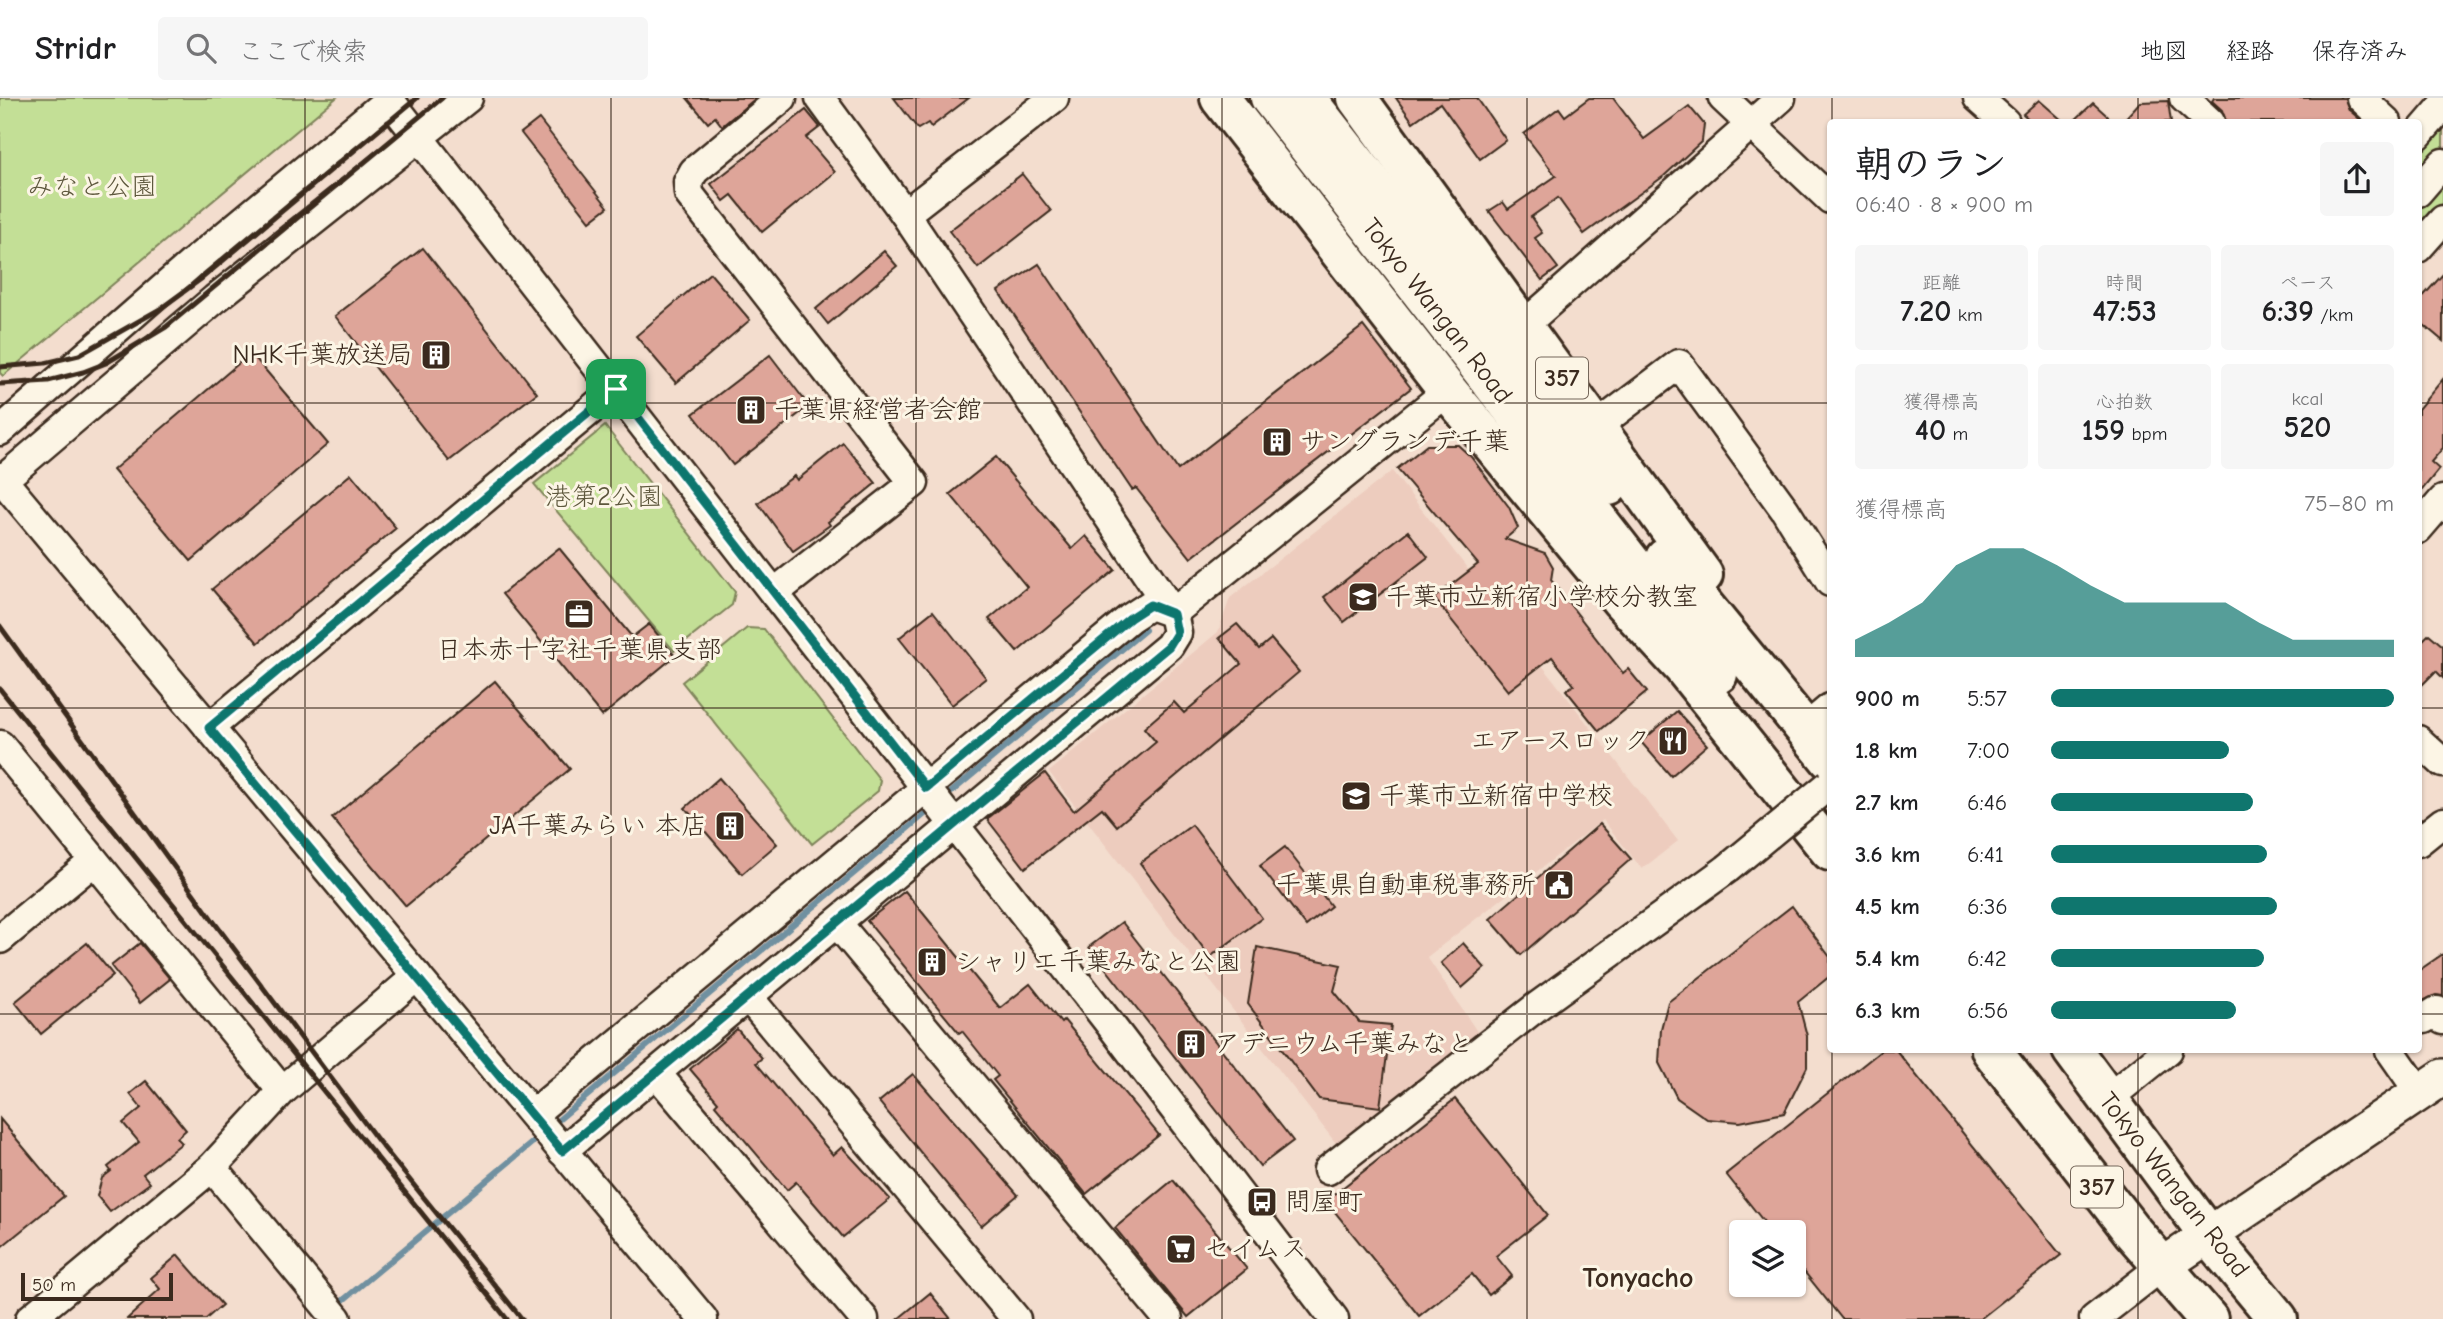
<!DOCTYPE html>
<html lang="ja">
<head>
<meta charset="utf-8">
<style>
  body { margin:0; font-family:"Comic Neue","Klee One",sans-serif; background:#f6f6f6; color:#202124; height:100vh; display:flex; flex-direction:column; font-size:26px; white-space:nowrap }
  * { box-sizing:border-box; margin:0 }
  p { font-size:23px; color:#757577 }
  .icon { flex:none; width:38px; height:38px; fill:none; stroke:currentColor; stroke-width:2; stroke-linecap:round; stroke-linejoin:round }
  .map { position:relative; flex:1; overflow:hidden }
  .panel { position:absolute; left:1827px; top:21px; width:595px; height:934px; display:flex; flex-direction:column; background:#fff; border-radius:7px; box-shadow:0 2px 5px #0004 }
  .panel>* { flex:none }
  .controls { position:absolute; left:1729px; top:1122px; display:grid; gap:14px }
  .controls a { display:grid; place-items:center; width:77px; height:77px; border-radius:7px; background:#fff; box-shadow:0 2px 5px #0004; font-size:35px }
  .scale { position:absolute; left:21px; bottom:18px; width:152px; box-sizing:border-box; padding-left:7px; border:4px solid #3b2a1e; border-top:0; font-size:19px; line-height:24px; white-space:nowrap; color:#3b2a1e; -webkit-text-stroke:5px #fcf5e5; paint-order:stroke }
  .pin { position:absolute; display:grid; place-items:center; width:60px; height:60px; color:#fff; margin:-30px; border-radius:14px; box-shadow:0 4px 10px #0006 }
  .round { display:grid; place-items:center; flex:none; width:74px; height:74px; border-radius:7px; background:#f6f6f6 }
  .headline { display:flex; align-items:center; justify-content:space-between; height:119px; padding:0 28px }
  h1 { font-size:38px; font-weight:800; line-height:52px }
  .metrics { display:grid; grid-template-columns:repeat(3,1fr); gap:10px; height:119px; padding:7px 28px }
  .metrics div { display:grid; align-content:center; border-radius:7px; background:#f6f6f6; text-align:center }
  .metrics b { font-size:30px; font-weight:800 }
  .metrics small { font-size:19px; font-weight:400 }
  .metrics p { font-size:19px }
  .chart { height:196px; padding:14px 28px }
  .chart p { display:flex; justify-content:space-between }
  .chart svg { width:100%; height:126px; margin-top:7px; fill:#0f766e; opacity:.7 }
  ul { padding:0 28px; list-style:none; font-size:23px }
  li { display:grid; grid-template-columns:112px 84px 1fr; align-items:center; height:52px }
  li i { height:18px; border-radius:9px; background:#0f766e }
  header { display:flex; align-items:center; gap:42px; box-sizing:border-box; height:98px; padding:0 35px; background:#fff; border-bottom:2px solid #e0e0e0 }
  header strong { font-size:33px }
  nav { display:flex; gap:38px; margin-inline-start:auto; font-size:24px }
  .search { width:490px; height:63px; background:#f6f6f6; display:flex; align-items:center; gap:18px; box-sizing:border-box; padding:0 24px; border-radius:7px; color:#757577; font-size:26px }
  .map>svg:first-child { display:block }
  .built { fill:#edccbe }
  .green { fill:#c3df96; stroke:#7f845a; stroke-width:2 }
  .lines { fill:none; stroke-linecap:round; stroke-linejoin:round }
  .stream { stroke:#7090a0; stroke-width:6 }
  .building { fill:#dea599; stroke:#3b2a1e; stroke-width:2 }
  .minor-casing { stroke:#3b2a1e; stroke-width:33 }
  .major-casing { stroke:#3b2a1e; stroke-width:40 }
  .highway-casing { stroke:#3b2a1e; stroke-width:44 }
  .minor { stroke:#fcf5e5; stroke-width:28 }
  .major { stroke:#fcf5e5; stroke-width:35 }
  .highway { stroke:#fcf5e5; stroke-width:38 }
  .rail { stroke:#3b2a1e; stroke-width:5 }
  .minor-bridge-casing { stroke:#3b2a1e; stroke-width:33; stroke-linecap:butt }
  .minor-bridge { stroke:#fcf5e5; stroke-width:28 }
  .route-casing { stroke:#fff; stroke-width:14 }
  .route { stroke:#0f766e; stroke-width:9 }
  .grid { fill:none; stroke:#3b2a1e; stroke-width:2; stroke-opacity:0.55 }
  .labels { text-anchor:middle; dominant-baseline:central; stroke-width:6; stroke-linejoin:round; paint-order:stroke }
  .shield { fill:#fcf5e5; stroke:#75675a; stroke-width:2 }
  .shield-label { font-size:24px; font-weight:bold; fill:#3b2a1e }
  .park-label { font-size:26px; fill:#5d573c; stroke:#fcf5e5 }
  .street-label { font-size:26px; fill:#3b2a1e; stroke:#fcf5e5 }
  .poi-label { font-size:26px; fill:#3b2a1e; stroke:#fcf5e5; text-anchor:start }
  .neighbourhood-label { font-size:28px; font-weight:bold; fill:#3b2a1e; stroke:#fcf5e5 }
</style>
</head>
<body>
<header>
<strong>Stridr</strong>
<div class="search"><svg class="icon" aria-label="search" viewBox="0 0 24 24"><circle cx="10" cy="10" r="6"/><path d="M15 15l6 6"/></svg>ここで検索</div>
<nav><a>地図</a><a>経路</a><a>保存済み</a></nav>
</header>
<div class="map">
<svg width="2443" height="1221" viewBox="0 0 2443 1221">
  <rect width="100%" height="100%" fill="#f3ddce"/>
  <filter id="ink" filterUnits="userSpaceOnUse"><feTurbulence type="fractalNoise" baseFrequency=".0143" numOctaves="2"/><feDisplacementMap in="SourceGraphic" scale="14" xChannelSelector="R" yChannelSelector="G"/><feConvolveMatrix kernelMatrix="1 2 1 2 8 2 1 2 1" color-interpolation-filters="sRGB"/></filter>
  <g filter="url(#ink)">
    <path class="built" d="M1392,373L1678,743L1642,771L1603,722L1427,859L1482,941L1338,1048L1049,674L1218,534L1230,500Z"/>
    <g class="green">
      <path d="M0,0H336L3,278L0,275Z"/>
      <path d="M2443,22V108L2419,137V51Z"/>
      <path d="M605,328L735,494L732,507L674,553L534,386Z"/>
      <path d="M747,530L764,531L880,682L878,693L812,746L682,584Z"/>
    </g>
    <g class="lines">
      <g class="stream">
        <path d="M942,702L1145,532"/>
        <path d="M550,1029L931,711"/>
        <path d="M335,1209L539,1039"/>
      </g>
    </g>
    <g class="building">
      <path d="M687,0H756L722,28L715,19L708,25Z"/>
      <path d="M894,0H969L931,29L928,25L918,31Z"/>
      <path d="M1396,0H1477L1506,42L1480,61L1440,5L1413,24Z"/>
      <path d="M1589,0H1613L1644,41L1689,8L1704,26L1702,43L1664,78L1584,136L1558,100L1531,119L1542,135L1535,140L1558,170L1542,182L1489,113L1503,104L1508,111L1556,78L1524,36L1559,10L1565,18Z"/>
      <path d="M2214,0H2345L2349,12L2363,24H2226L2222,12L2212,3Z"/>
      <path d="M2039,2L2064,24H2032L2023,16Z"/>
      <path d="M2168,3L2171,24H2122L2140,4Z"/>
      <path d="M2093,5L2114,24H2073Z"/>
      <path d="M806,12L820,29L806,40L835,74L762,134L732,97L724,103L711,86Z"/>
      <path d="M539,21L608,109L590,123L521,35Z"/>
      <path d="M1022,76L1051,113L978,170L949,133Z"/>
      <path d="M423,150L537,295L449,363L335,218Z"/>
      <path d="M884,153L897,168L828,226L816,211Z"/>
      <path d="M1039,166L1178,372L1363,228L1411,290L1191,460L1136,390L1132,392L998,193Z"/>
      <path d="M710,175L750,222L676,285L636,238Z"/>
      <path d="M2443,176V243L2418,222V204Z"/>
      <path d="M251,255L328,346L191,463L113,372Z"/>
      <path d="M770,257L809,308L733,367L693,316Z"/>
      <path d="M2443,281V350L2431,364L2439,371L2418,397V311Z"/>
      <path d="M843,345L876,385L828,424L830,427L793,453L758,405L794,378L797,382Z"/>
      <path d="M1427,347H1458L1471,359L1509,409L1518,430L1505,441L1545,455L1553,469L1551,482L1623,575L1628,571L1647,594L1599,633L1566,592L1574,587L1552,559L1508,593L1434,500L1478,466L1397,371Z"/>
      <path d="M996,359L1072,451L1086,438L1115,472L1017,554L989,521L1027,489L950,396Z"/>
      <path d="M351,376L396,430L258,545L212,491Z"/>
      <path d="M1408,433L1428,459L1344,524L1324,499Z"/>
      <path d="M559,450L632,539L649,526L675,558L602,618L502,496Z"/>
      <path d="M933,513L986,580L952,607L899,540Z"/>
      <path d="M1237,526L1259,551L1271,541L1299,574L1117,728L1102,710L1025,770L987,721L1045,675L1074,713L1156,644L1144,630L1174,604L1184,615L1241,566L1219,540Z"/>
      <path d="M2429,536L2443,548V580L2436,573L2418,591V547Z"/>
      <path d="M495,583L570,671L406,808L332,720Z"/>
      <path d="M1677,613L1707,647L1671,678L1641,644Z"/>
      <path d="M719,680L777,746L742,776L685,710Z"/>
      <path d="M1600,726L1631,761L1521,857L1490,821Z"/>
      <path d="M1192,727L1262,820L1210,859L1140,765Z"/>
      <path d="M1285,749L1331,808L1306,828L1260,768Z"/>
      <path d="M905,793L1000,910L1030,886L1061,925L1064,922L1159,1037L1086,1096L993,982L998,978L962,933L959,935L867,823Z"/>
      <path d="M1792,808L1830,859V878L1798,904L1807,938V969L1784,1015L1740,1024L1707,1021L1677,1000L1659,965L1661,931L1668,904Z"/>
      <path d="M1122,824L1293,1043L1260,1068L1089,849Z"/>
      <path d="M87,845L113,877L41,936L15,904Z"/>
      <path d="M140,845L170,881L140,905L111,868Z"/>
      <path d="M1463,845L1485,870L1462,890L1441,865Z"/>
      <path d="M1257,849L1341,867L1334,893L1359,924L1391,927L1380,1009L1319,1001L1248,906Z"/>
      <path d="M2443,856V898L2436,897L2418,905V873Z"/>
      <path d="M737,931L762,960L756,965L833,1057L842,1049L890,1101L843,1139L796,1084L787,1092L715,1007L718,1004L690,971Z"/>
      <path d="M1882,952H1896L2061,1157L1980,1221H1842L1794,1161V1134H1772L1726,1076Z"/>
      <path d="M913,976L1018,1097L981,1128L879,1004Z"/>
      <path d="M146,983L186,1032L177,1040L182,1045L143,1076L150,1085L110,1114L97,1098L102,1080L111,1073L108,1069L139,1044L123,1025L141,1010L130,996Z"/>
      <path d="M1455,1001L1548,1117L1496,1158L1512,1178L1489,1197L1472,1176L1419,1218L1326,1103Z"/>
      <path d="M0,1021L64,1098L0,1150Z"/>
      <path d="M1173,1082L1247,1171L1188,1219L1115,1130Z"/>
      <path d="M178,1157L222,1207L206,1221H127L160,1191L151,1180Z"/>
      <path d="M930,1195L951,1221H898Z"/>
    </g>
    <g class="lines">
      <g class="minor-casing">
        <g id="minor">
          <path d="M388,0L1109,925L1334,1221"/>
          <path d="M1723,0L1830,101"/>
          <path d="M1978,0L2005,24"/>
          <path d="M2184,0L2210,24"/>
          <path d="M2361,0L2387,24"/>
          <path d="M2418,37L2443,8"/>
          <path d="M2418,94L2443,65"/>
          <path d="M905,116L1054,0"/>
          <path d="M2418,150L2443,122"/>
          <path d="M1524,227L1781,0"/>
          <path d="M1597,328L1679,266L1785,412L1830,484"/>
          <path d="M0,333L191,166L391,0"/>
          <path d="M0,379L703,1221"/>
          <path d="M0,384L215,201L468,0"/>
          <path d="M2418,431L2443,402"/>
          <path d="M774,495L914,385L689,96L688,84L694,73L782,0"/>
          <path d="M1173,515L1448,293"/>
          <path d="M209,630L616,291"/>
          <path d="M1805,631L1830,610"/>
          <path d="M2418,642L2443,665"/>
          <path d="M0,647L282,993"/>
          <path d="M2418,744L2443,724"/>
          <path d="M837,825L1168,1221"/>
          <path d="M0,841L94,763"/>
          <path d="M749,900L1016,1221"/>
          <path d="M2424,921L2437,913L2443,922"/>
          <path d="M2390,952L2420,995"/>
          <path d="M657,976L864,1221"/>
          <path d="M2106,1002L2168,952"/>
          <path d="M533,1016L1130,520L1150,507L1173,515"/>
          <path d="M562,1053L1169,548L1177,535L1173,515L905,116L820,0"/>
          <path d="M212,1069L337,1221"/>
          <path d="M1328,1072L1539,907L1727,771"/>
          <path d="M30,1221L212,1069L282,993L417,878"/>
          <path d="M2094,1221L2161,1169"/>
        </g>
      </g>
      <g class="major-casing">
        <path id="major" d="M2161,1169L2443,979"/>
      </g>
      <g class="highway-casing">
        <g id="highway">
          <path d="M1220,0L1448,293L1620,501L1682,568L1830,753"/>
          <path d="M1270,0L1718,576"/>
          <path d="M1306,0L1609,388"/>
          <path d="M1357,0L1703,477"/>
          <path d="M1665,460L1830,662"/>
          <path d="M1991,952L2132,1133L2208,1221"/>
          <path d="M2072,952L2210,1139L2278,1221"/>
        </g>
      </g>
      <use href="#minor" class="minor"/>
      <use href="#major" class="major"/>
      <use href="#highway" class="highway"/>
      <g class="rail">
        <path d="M0,269L45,265L79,257L160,211L201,181L417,0"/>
        <path d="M0,286L48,283L83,274L106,265L166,229L442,0"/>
        <path d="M0,528L214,824L379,1044L522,1221"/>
        <path d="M0,591L507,1221"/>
      </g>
      <g class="minor-bridge-casing">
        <path id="minor-bridge" d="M1727,771L1830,686"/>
      </g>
      <use href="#minor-bridge" class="minor-bridge"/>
    </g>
  </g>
  <g class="lines" filter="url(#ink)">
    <g class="route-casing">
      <path id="route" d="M616,291L926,690L1130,520L1150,507L1173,516L1177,535L1169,548L562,1053L209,630Z"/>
    </g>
    <use href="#route" class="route"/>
  </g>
  <path class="grid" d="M305,0V1221M611,0V1221M916,0V1221M1222,0V1221M1527,0V1221M1832,0V24M2138,0V24M0,305H1830M2418,305H2443M0,610H1830M2418,610H2443M0,916H1830M2418,916H2443M1832,952V1221M2138,952V1221"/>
  <defs>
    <g id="building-square" transform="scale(1.575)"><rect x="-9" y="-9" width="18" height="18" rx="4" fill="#3b2a1e" stroke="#fcf5e5"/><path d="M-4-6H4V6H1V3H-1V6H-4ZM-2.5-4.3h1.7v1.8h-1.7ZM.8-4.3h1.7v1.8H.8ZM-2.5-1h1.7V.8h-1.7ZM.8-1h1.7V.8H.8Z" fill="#fff"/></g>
    <g id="school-square" transform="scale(1.575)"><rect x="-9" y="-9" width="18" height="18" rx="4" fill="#3b2a1e" stroke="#fcf5e5"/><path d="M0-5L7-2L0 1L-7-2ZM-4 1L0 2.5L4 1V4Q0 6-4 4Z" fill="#fff"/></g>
    <g id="office-square" transform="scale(1.575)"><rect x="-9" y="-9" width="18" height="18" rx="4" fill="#3b2a1e" stroke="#fcf5e5"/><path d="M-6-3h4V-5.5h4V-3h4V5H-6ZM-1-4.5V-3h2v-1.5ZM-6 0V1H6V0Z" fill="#fff"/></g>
    <g id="restaurant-square" transform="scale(1.575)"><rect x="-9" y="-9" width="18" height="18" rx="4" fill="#3b2a1e" stroke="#fcf5e5"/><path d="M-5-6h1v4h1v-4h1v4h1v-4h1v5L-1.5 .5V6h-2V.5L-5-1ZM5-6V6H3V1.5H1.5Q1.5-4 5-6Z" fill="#fff"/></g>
    <g id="civic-square" transform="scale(1.575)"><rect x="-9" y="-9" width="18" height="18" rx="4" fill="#3b2a1e" stroke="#fcf5e5"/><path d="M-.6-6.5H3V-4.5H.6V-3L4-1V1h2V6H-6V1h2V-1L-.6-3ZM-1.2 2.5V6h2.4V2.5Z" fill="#fff"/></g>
    <g id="bus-square" transform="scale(1.575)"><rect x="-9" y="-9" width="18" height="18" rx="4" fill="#3b2a1e" stroke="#fcf5e5"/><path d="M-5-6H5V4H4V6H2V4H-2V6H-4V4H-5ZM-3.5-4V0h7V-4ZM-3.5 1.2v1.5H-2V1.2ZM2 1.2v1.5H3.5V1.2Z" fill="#fff"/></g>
    <g id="supermarket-square" transform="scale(1.575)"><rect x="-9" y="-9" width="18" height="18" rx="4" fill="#3b2a1e" stroke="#fcf5e5"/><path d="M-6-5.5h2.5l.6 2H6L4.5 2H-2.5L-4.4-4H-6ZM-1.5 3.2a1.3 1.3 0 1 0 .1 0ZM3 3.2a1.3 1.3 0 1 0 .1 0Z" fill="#fff"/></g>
  </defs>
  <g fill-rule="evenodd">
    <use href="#building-square" x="436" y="257"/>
    <use href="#building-square" x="751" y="312"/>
    <use href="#building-square" x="1277" y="344"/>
    <use href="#school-square" x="1363" y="499"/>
    <use href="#office-square" x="579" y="516"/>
    <use href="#restaurant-square" x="1673" y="643"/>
    <use href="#school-square" x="1356" y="698"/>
    <use href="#building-square" x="730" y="728"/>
    <use href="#civic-square" x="1559" y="787"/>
    <use href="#building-square" x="932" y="864"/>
    <use href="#building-square" x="1191" y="946"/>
    <use href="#bus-square" x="1262" y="1104"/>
    <use href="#supermarket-square" x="1181" y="1151"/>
  </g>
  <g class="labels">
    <g class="shield">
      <rect x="1536" y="259.5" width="52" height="41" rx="5"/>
      <rect x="2071" y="1068.5" width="52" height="41" rx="5"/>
    </g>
    <g class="shield-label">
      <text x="1562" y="280">357</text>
      <text x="2097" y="1089">357</text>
    </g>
    <g class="park-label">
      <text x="92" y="89">みなと公園</text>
      <text x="604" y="399">港第2公園</text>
    </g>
    <g class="street-label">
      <text transform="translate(1437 213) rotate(52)">Tokyo Wangan Road</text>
      <text transform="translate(2174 1087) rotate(52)">Tokyo Wangan Road</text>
    </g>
    <g class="poi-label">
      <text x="413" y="257" text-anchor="end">NHK千葉放送局</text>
      <text x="774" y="312">千葉県経営者会館</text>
      <text x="1300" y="344">サングランデ千葉</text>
      <text x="1386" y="499">千葉市立新宿小学校分教室</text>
      <text x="579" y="552" text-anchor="middle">日本赤十字社千葉県支部</text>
      <text x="1650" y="643" text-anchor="end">エアースロック</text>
      <text x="1379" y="698">千葉市立新宿中学校</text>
      <text x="707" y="728" text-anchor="end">JA千葉みらい 本店</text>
      <text x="1536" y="787" text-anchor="end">千葉県自動車税事務所</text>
      <text x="955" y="864">シャリエ千葉みなと公園</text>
      <text x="1214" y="946">アデニウム千葉みなと</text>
      <text x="1285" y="1104">問屋町</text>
      <text x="1204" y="1151">セイムス</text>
    </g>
    <g class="neighbourhood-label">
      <text x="1638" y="1180">Tonyacho</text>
    </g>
  </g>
</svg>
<div class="controls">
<a><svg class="icon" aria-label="layers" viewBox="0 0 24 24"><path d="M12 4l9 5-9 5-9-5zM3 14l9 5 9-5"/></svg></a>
</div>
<div class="scale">50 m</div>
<div class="pin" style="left:616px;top:291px;background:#1e9e55"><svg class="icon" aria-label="arrive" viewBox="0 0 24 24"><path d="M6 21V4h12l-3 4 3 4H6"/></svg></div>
<section class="panel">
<div class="headline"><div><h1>朝のラン</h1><p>06:40 · 8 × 900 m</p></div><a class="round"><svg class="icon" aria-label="share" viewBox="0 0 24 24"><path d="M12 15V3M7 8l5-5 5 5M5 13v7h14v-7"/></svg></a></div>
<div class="metrics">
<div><p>距離</p><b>7.20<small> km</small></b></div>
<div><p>時間</p><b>47:53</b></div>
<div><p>ペース</p><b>6:39<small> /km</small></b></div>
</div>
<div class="metrics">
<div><p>獲得標高</p><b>40<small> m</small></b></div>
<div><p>心拍数</p><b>159<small> bpm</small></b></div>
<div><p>kcal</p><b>520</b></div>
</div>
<div class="chart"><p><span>獲得標高</span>75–80 m</p>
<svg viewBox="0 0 160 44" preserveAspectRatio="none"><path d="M0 44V38L10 32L20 25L30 12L40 6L50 6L60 12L70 19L80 25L90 25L100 25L110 25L120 32L130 38L140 38L150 38L160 38V44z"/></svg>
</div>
<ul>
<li><b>900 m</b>5:57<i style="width:100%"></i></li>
<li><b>1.8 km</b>7:00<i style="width:52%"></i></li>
<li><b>2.7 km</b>6:46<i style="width:59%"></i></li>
<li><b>3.6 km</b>6:41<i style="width:63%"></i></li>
<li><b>4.5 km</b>6:36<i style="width:66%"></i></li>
<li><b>5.4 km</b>6:42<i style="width:62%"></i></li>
<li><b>6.3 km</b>6:56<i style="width:54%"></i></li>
</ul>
</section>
</div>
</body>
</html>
